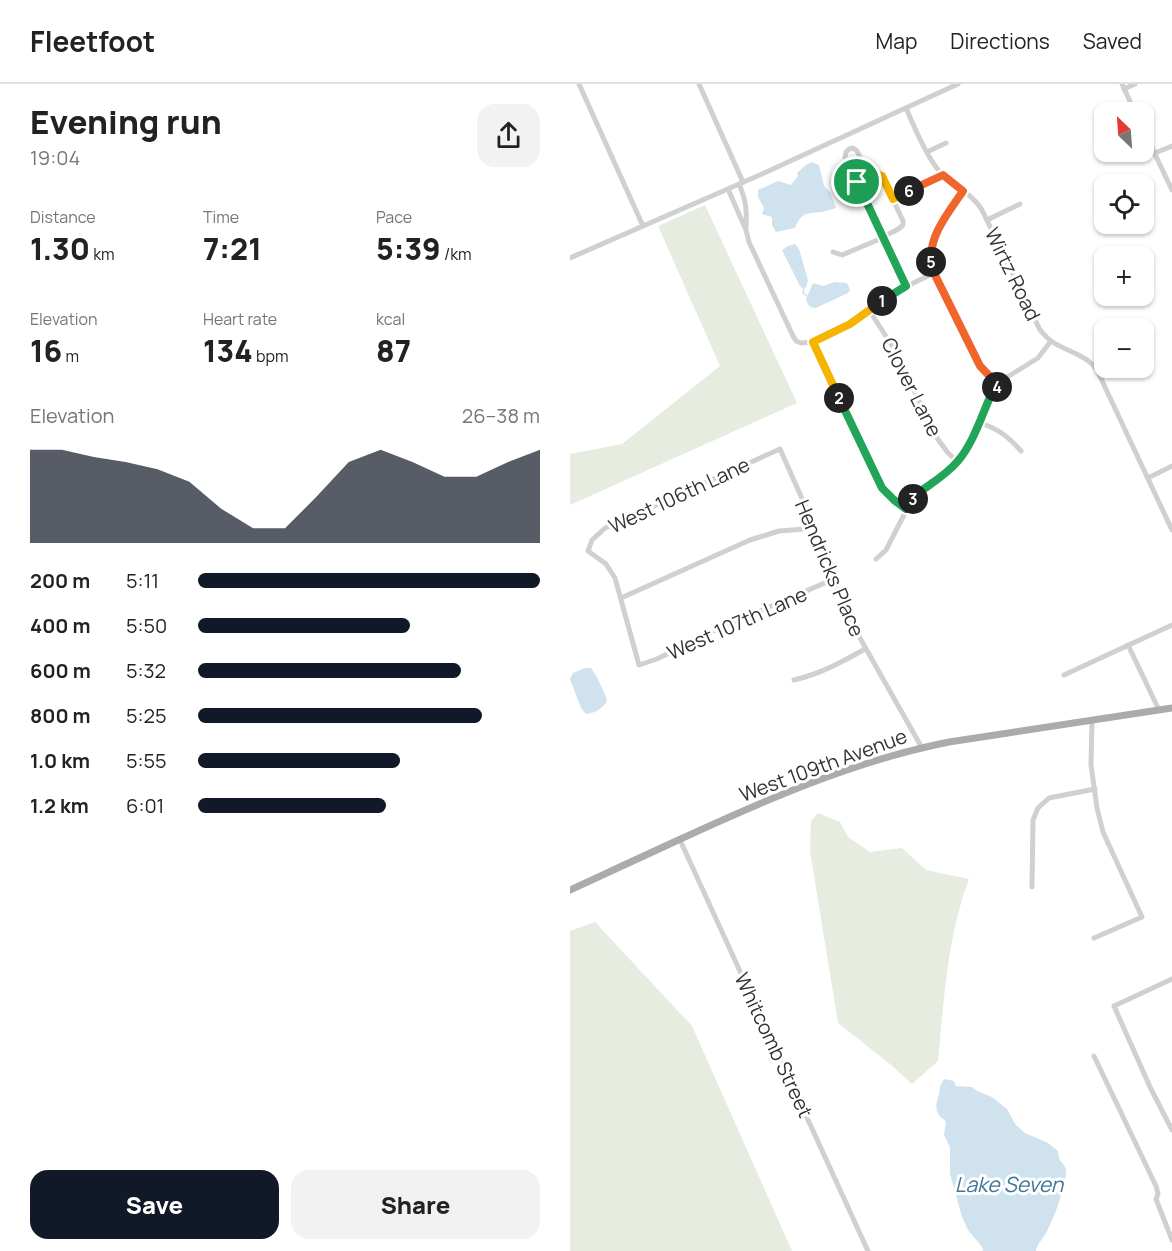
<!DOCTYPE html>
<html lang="en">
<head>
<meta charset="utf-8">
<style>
  body { margin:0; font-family:Manrope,sans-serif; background:#f2f2f2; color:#222; height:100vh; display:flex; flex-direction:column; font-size:22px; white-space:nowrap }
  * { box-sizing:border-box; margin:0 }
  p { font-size:20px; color:#767676 }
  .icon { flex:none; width:33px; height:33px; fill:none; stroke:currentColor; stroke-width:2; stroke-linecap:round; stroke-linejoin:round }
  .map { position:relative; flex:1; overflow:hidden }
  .sheet { display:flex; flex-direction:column; background:#fff; width:570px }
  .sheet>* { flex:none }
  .needle { width:39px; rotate:335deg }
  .tools { position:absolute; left:524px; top:18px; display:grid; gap:12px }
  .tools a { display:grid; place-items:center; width:60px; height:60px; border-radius:12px; background:#fff; box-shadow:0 2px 4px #0004; font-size:30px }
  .pin { position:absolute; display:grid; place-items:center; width:51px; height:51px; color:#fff; margin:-26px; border:3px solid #fff; border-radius:50%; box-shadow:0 2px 6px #0007 }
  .km { position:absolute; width:30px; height:30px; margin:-15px; border-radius:50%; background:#222; color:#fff; font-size:16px; line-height:30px; text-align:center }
  .round { display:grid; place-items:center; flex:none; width:63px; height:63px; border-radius:18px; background:#f2f2f2 }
  .overview { display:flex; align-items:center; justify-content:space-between; height:102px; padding:0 30px }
  h1 { font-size:33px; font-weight:800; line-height:45px }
  .figures { display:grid; grid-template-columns:repeat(3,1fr); gap:9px; height:102px; padding:6px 30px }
  .figures div { display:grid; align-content:center }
  .figures b { font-size:30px; font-weight:800 }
  .figures small { font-size:16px; font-weight:400 }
  .figures p { font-size:16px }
  .chart { height:168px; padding:12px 30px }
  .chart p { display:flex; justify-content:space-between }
  .chart svg { width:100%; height:108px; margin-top:6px; fill:#111827; opacity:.7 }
  .action { display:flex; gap:12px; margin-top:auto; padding:12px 30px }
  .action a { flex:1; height:69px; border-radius:18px; background:#111827; color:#fff; font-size:24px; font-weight:800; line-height:69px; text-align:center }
  .action a+a { background:#f2f2f2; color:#222 }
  ul { padding:0 30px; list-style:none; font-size:20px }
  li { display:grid; grid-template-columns:96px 72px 1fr; align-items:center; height:45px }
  li i { height:15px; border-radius:8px; background:#111827 }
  header { display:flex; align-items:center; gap:36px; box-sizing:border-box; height:84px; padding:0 30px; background:#fff; border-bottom:2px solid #e0e0e0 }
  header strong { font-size:28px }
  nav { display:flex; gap:33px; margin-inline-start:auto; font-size:21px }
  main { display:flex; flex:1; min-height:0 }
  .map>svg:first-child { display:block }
  .green { fill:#e6ecdf }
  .water { fill:#cfe2ee }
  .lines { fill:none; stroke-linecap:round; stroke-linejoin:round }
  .stream { stroke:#cfe2ee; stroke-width:1.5 }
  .minor { stroke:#d0d0d0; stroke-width:5 }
  .major { stroke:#ababab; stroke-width:7 }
  .split-1-casing { stroke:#fff; stroke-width:12 }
  .split-2-casing { stroke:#fff; stroke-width:12 }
  .split-3-casing { stroke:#fff; stroke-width:12 }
  .split-4-casing { stroke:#fff; stroke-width:12 }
  .split-5-casing { stroke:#fff; stroke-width:12 }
  .split-6-casing { stroke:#fff; stroke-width:12 }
  .split-7-casing { stroke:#fff; stroke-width:12 }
  .split-1 { stroke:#22a559; stroke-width:8 }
  .split-2 { stroke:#f5b400; stroke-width:8 }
  .split-3 { stroke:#22a559; stroke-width:8 }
  .split-4 { stroke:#22a559; stroke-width:8 }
  .split-5 { stroke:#f0652b; stroke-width:8 }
  .split-6 { stroke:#f0652b; stroke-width:8 }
  .split-7 { stroke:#f5b400; stroke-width:8 }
  .labels { text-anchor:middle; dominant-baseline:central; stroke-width:6; stroke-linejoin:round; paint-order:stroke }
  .street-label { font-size:20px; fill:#333; stroke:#fff }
  .water-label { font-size:21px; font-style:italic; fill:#3f7597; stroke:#fff }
</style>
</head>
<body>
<header>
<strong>Fleetfoot</strong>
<nav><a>Map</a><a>Directions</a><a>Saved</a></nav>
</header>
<main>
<section class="sheet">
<div class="overview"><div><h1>Evening run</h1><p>19:04</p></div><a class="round"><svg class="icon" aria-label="share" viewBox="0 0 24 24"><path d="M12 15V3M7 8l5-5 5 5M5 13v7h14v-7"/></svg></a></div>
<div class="figures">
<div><p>Distance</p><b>1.30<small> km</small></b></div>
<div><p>Time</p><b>7:21</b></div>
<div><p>Pace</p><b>5:39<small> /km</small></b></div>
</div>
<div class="figures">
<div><p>Elevation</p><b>16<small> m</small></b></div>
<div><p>Heart rate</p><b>134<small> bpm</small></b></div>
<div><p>kcal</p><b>87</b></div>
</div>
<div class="chart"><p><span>Elevation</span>26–38 m</p>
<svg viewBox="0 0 160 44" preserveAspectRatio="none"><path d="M0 44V6L10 6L20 9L30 11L40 14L50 19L60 30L70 38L80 38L90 25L100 11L110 6L120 11L130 17L140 17L150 11L160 6V44z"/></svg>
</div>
<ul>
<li><b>200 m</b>5:11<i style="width:100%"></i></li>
<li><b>400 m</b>5:50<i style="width:62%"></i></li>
<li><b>600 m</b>5:32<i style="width:77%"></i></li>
<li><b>800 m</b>5:25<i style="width:83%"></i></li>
<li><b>1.0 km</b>5:55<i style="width:59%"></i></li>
<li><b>1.2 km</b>6:01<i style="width:55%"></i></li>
</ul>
<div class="action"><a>Save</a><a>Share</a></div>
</section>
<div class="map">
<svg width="602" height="1167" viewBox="0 0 602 1167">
  <rect width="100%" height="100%" fill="#fff"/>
  <g class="green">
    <path d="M135,121L227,319L0,421V370L52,360L150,282L88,142Z"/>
    <path d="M248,729L270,738L278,753L300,768L332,764L356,786L399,795C377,853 374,916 368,977L342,1000L320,980L268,939L240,767L241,737Z"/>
    <path d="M25,838L122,942L222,1167H0V847Z"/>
  </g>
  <g class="water">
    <path d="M242,78L249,81L254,102L260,108L266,124C262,125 257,127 252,128C237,130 232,127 225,144L206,148L202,141V133L192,130L194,124L188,113V106L208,97L221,101L228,92L227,89L236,81Z"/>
    <path d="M225,160L229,165L238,196L236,204H232L230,202L212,166L218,162Z"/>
    <path d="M265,198L277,199L280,206L278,209L246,224C239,224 238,221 236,215L243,199L253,202Z"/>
    <path d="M15,584H21L27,593L36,613L37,617C32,625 25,629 16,630L11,624L0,595L3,589Z"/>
    <path d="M374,995L384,997L386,1002L402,1003L407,1007L422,1013L437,1025L445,1040L455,1049L478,1059L488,1067C488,1068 489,1075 490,1076C493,1080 496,1082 496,1088C495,1104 485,1132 477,1147C474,1154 467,1159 466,1167H413L412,1163L398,1146L392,1133L380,1090V1063L374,1051L376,1038C374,1035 371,1034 369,1031C362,1021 371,1011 370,1002Z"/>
  </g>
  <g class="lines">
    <path class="stream" d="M234,204L233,209L237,212"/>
    <g class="minor">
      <path d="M9,0L73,142"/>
      <path d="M129,0L173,98"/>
      <path d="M552,0L565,28"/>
      <path d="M554,5L565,0"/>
      <path d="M336,24C344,42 359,79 373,91C386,103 403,111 412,126L470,246C474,250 477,254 481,257C497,268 516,270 527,286L602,446"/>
      <path d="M573,45L602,106"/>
      <path d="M357,68L376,59"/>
      <path d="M585,69L602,62"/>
      <path d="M287,98L275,73L276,68L279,65L283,64L287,67L299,92"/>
      <path d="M169,100C176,116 177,126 176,144"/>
      <path d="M158,105L176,146L179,158L223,252L226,257L231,259L243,258L280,240L327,207L364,189"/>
      <path d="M393,107C382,125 365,144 361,165C359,173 362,181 364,189L410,282L428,301"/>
      <path d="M323,115L373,91"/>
      <path d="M417,136L450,120"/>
      <path d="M263,168L272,171L310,155C317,149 327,148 333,141V137L312,92C303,88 294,94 287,98L336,202"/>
      <path d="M0,174L192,90L388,0"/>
      <path d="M299,226L323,263L367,354L378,369L388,378"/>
      <path d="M243,258L312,404L324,416L337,425"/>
      <path d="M409,338C429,346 437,351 451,367"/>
      <path d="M578,394L602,382"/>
      <path d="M306,475L316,466L337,425L347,410L379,387L388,378L403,353L421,311L428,301L439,292L468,274L481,257"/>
      <path d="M264,495L141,548L87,575L69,581L45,494L36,480L18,467L22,456L35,444L210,365L250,455L277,531L352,664"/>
      <path d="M51,514L180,456L209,447L235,445L243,441"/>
      <path d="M558,561L589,626"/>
      <path d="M494,591L602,541"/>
      <path d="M224,596C250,590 272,578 295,565"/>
      <path d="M522,637L521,681L527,724L533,748L572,833L524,854"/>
      <path d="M110,756L298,1167"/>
      <path d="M462,803L463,736L468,724L479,714L525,705"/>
      <path d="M602,895L544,922L580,1003L602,1046"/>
      <path d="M524,972L586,1102L588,1110L586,1115L602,1156"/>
    </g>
    <path class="major" d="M0,806C34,790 70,774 104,758C193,717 283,677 379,658L602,624"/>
  </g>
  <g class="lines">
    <g class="split-1-casing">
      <path id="split-1" d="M287,98L336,202L312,217"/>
    </g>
    <g class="split-2-casing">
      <path id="split-2" d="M269,314L243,258L280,240L312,217"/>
    </g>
    <g class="split-3-casing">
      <path id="split-3" d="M269,314L312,404L324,416L336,425L343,415"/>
    </g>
    <g class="split-4-casing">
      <path id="split-4" d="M343,415L347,410C360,400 376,391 387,378C403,360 411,333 421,311L427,303"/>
    </g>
    <g class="split-5-casing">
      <path id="split-5" d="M361,178L364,189L410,282L428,301L427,303"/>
    </g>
    <g class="split-6-casing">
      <path id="split-6" d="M339,107L373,91L393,107C379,128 359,151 361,178"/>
    </g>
    <g class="split-7-casing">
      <path id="split-7" d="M287,98C294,94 303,88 312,92L323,115L339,107"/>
    </g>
    <use href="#split-1" class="split-1"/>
    <use href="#split-2" class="split-2"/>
    <use href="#split-3" class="split-3"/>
    <use href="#split-4" class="split-4"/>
    <use href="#split-5" class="split-5"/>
    <use href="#split-6" class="split-6"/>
    <use href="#split-7" class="split-7"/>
  </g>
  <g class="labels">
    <g class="street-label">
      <text transform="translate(443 190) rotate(64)">Wirtz Road</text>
      <text transform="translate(342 303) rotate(63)">Clover Lane</text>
      <text transform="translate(109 411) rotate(-25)">West 106th Lane</text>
      <text transform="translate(260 484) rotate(67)">Hendricks Place</text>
      <text transform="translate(167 539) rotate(-24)">West 107th Lane</text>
      <text transform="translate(253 681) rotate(-20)">West 109th Avenue</text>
      <text transform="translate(204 961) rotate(65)">Whitcomb Street</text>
    </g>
    <g class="water-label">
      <text x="439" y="1100">Lake Seven</text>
    </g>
  </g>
</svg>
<div class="tools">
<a><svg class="needle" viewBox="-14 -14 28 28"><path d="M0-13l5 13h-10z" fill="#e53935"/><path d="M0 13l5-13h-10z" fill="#767676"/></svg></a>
<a><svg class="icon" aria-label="locate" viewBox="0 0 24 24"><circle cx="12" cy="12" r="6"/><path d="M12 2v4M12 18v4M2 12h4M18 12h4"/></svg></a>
<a>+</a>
<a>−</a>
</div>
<div class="pin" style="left:287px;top:98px;background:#1e9e55"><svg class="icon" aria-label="arrive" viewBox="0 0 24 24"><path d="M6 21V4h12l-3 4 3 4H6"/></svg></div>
<b class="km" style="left:312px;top:217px">1</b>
<b class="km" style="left:269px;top:314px">2</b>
<b class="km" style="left:343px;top:415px">3</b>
<b class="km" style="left:427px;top:303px">4</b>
<b class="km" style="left:361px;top:178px">5</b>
<b class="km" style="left:339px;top:107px">6</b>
</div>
</main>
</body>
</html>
